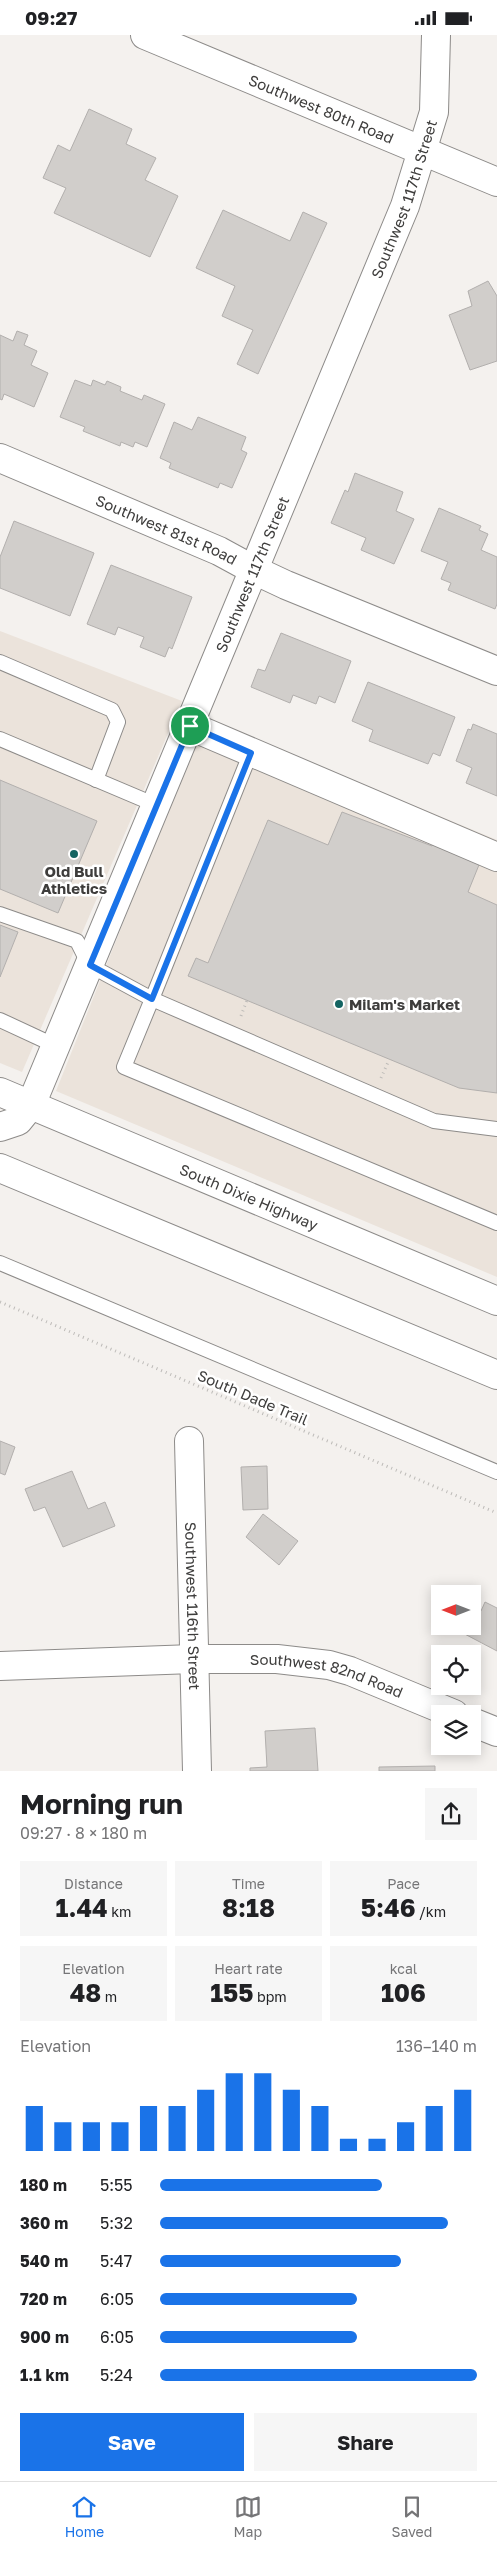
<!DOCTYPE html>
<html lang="en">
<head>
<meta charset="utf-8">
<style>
  body { margin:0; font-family:"Golos Text",sans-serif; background:#f6f6f6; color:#202124; height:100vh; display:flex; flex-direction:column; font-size:19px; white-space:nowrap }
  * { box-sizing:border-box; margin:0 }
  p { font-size:16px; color:#757577 }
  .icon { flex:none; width:28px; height:28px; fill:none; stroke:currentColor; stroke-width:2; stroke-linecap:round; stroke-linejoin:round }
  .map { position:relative; height:1736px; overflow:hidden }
  .side { display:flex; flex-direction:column; background:#fff; flex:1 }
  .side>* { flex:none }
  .needle { width:32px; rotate:270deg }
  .controls { position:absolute; left:431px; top:1550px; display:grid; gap:10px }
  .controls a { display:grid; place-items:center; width:50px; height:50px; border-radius:0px; background:#fff; box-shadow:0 2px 12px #0003; font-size:25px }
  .pin { position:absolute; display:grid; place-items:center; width:42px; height:42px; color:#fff; margin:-21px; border:2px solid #fff; border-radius:50%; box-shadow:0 1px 5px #0007 }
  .round { display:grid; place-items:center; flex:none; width:52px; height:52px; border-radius:0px; background:#f6f6f6 }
  .summary { display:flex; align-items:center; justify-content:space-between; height:85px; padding:0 20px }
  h1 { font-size:28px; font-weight:700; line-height:38px }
  .stats { display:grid; grid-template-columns:repeat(3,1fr); gap:8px; height:85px; padding:5px 20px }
  .stats div { display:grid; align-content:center; border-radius:0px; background:#f6f6f6; text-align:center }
  .stats b { font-size:25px; font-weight:700 }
  .stats small { font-size:14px; font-weight:400 }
  .stats p { font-size:14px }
  .chart { height:140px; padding:10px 20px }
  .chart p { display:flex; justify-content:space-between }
  .chart svg { width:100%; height:90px; margin-top:5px; stroke:#1a73e8; stroke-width:6 }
  .button { display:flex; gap:10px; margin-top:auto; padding:10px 20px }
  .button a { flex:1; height:58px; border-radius:0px; background:#1a73e8; color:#fff; font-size:20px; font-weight:700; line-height:58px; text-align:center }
  .button a+a { background:#f6f6f6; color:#202124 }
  ul { padding:0 20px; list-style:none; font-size:16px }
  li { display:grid; grid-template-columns:80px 60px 1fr; align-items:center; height:38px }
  li i { height:12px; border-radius:6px; background:#1a73e8 }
  .status { display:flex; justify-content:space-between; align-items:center; height:35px; padding:0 25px; background:#fff; direction:ltr }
  .status svg { height:14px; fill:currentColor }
  .tab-bar { display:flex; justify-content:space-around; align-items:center; height:70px; border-top:1px solid #e0e0e0; background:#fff; font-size:14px; color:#757577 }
  .tab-bar a { display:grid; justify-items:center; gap:2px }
  .tab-bar .active { color:#1a73e8 }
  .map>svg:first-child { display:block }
  .built { fill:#ebe3db }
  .building { fill:#d1cecb; stroke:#b2afad }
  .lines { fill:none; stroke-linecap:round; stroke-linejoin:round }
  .lane-casing { stroke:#8d8b89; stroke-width:16 }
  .street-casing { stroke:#8d8b89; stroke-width:30 }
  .secondary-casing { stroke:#8d8b89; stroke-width:30 }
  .highway-casing { stroke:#8d8b89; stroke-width:30 }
  .path { stroke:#bdbbb8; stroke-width:3; stroke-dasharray:1 4; stroke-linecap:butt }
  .lane { stroke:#fff; stroke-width:14 }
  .street { stroke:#fff; stroke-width:28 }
  .secondary { stroke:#fff; stroke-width:28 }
  .highway { stroke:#fff; stroke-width:28 }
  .route-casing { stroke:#fff; stroke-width:10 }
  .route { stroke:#1a73e8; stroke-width:6 }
  .poi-dot { fill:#146462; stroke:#fff; stroke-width:2 }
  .labels { text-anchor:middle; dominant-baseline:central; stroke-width:5; stroke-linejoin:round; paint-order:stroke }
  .street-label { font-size:15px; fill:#3e3d3c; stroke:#fff }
  .poi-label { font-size:15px; font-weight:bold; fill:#3e3d3c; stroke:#fff }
</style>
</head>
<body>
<div class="status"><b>09:27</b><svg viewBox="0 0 49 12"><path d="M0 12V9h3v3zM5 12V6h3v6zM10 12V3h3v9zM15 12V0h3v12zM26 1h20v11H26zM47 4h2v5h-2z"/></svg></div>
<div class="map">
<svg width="497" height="1736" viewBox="0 0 497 1736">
  <rect width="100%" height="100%" fill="#f4f1ee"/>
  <g class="built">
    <path d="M0,596L182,666L22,1037L0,1028Z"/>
    <path d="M205,683L497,805V1242L56,1056Z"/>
  </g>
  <g class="building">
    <path d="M89,74L132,94L126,109L156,123L145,145L178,161L150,222L54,178L66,153L43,143L58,110L70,116Z"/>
    <path d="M223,175L290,206L303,177L327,188L258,339L237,329L253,295L222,281L235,251L196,233Z"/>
    <path d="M488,246L497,261V326L470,335L449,280L472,271L468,256Z"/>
    <path d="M17,296L28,300L24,310L37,316L31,330L48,338L34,372L4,359L2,365L0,364V300L13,306Z"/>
    <path d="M75,345L91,351L93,345L105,350L107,346L121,352L120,356L142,365L144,360L165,369L147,412L135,407L133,412L121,407L120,411L83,396L85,392L60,382Z"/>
    <path d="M198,382L246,402L241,415L247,418L232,453L220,448L218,453L169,433L171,428L160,423L174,387L192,395Z"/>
    <path d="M355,438L403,457L396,476L414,484L394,529L361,515L366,503L331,488L345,455L348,457Z"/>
    <path d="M439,473L481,491L479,495L488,499L481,515L497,522V569L495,574L448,555L451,548L441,544L448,527L421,516Z"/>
    <path d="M14,486L94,518L70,581L0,553V522Z"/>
    <path d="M111,530L192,562L172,614L169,612L165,622L140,612L144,602L118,592L115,600L87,589Z"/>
    <path d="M281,598L351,626L335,668L319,661L316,669L293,660L290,668L251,652L258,634L265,636Z"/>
    <path d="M368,647L455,682L440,721L433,718L428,729L369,706L373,695L352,686Z"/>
    <path d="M473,689L497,699V761L466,748L472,733L456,726L468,694L471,695Z"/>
    <path d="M0,745L97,786L58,878L0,854Z"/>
    <path d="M342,777L432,811L436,801L483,820L468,857L497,870V1058L459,1053L188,941L196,923L208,928L268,785L328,810Z"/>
    <path d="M0,890L18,897L0,942Z"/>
    <path d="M0,1406L15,1412L5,1440L0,1438Z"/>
    <path d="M267,1431L268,1474L243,1475L241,1432Z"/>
    <path d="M72,1436L88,1474L105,1467L115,1491L63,1512L45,1472L34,1476L25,1454Z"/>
    <path d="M263,1479L298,1506L279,1530L246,1502Z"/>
    <path d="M485,1567L497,1573V1616L459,1596L462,1591H472V1571L481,1576Z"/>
    <path d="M315,1693L318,1736H250V1733L267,1732L265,1696Z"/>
    <path d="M435,1731V1736H379V1732Z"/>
  </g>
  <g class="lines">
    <g class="lane-casing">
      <g id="lane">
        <path d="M0,627L112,675L118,687L96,745"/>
        <path d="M0,704L156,770"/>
        <path d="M0,879L77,906L89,930L152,964L251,717"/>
        <path d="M0,985L56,1011"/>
        <path d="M497,1094L434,1086L152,964L124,1032L497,1188"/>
        <path d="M0,1228L497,1437"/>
      </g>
    </g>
    <g class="street-casing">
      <g id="street">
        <path id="s1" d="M145,0L497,147"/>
        <path id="s2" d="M0,423L219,516L254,535L286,550L497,636"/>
        <path d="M190,691L497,822"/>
        <path id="s3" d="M31,1070L405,171L434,77L436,0"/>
        <path id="s4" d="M189,1406L197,1736"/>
      </g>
    </g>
    <g class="secondary-casing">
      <g id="secondary">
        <path id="s5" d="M0,1631L193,1624H277L329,1630L350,1636L454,1679"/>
        <path d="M472,1687L497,1697"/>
      </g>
    </g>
    <g class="highway-casing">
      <g id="highway">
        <path id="s6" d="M0,1057L497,1266"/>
        <path d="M0,1092L18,1086L31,1070"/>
        <path d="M0,1133L497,1340"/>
      </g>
    </g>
    <g class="path">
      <path d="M241,981L247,965"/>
      <path d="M381,1043L389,1025"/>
      <path d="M0,1267L497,1478"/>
    </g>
    <use href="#lane" class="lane"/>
    <use href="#street" class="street"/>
    <use href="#secondary" class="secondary"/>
    <use href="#highway" class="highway"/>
  </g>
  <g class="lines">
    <g class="route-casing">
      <path id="route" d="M190,691L251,718L152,964L90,930Z"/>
    </g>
    <use href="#route" class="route"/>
  </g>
  <g class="poi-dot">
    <circle cx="74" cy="819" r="5"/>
    <circle cx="339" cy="969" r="5"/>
  </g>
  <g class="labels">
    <g class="street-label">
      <text stroke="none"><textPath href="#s1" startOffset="191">Southwest 80th Road</textPath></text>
      <text stroke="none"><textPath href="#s3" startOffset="980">Southwest 117th Street</textPath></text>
      <text stroke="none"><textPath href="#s2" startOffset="181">Southwest 81st Road</textPath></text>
      <text stroke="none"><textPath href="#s3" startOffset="575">Southwest 117th Street</textPath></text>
      <text stroke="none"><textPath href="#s6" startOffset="270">South Dixie Highway</textPath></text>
      <text transform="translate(253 1362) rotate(23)">South Dade Trail</text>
      <text stroke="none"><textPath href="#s4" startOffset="165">Southwest 116th Street</textPath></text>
      <text stroke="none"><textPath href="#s5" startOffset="329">Southwest 82nd Road</textPath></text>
    </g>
    <g class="poi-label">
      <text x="74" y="836">Old Bull<tspan x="74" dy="17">Athletics</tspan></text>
      <text x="349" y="969" text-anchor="start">Milam's Market</text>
    </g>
  </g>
</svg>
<div class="controls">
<a><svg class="needle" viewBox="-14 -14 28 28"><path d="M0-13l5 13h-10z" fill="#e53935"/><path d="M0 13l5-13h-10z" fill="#757577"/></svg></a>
<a><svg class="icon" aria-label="locate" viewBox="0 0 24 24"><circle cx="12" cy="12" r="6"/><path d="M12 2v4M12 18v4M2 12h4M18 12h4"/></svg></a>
<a><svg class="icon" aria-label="layers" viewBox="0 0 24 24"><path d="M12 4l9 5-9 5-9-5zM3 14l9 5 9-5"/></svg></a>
</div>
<div class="pin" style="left:190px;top:691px;background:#1e9e55"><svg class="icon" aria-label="arrive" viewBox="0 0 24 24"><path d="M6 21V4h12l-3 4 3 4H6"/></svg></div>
</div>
<section class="side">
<div class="summary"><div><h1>Morning run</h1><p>09:27 · 8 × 180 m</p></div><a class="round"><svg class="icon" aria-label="share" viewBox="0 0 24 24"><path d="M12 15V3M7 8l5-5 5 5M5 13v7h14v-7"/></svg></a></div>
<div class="stats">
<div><p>Distance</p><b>1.44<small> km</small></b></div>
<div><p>Time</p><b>8:18</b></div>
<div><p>Pace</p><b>5:46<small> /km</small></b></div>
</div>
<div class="stats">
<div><p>Elevation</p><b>48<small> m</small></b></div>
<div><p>Heart rate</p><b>155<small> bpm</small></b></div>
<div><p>kcal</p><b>106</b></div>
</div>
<div class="chart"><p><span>Elevation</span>136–140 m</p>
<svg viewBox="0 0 160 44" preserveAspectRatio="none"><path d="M5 44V22M15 44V30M25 44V30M35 44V30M45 44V22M55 44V22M65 44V14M75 44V6M85 44V6M95 44V14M105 44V22M115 44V38M125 44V38M135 44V30M145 44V22M155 44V14"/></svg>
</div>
<ul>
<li><b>180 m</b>5:55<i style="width:70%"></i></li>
<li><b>360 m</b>5:32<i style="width:91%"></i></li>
<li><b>540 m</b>5:47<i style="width:76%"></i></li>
<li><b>720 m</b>6:05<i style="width:62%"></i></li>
<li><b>900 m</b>6:05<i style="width:62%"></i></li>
<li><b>1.1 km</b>5:24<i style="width:100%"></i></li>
</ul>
<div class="button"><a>Save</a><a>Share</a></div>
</section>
<nav class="tab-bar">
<a class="active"><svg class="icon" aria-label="home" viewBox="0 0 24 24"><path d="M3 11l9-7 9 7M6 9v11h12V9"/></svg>Home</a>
<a><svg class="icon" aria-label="map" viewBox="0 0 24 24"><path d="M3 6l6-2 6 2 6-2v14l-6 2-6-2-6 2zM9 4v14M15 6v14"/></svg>Map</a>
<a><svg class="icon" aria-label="saved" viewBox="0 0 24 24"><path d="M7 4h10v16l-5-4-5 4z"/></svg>Saved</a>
</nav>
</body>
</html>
